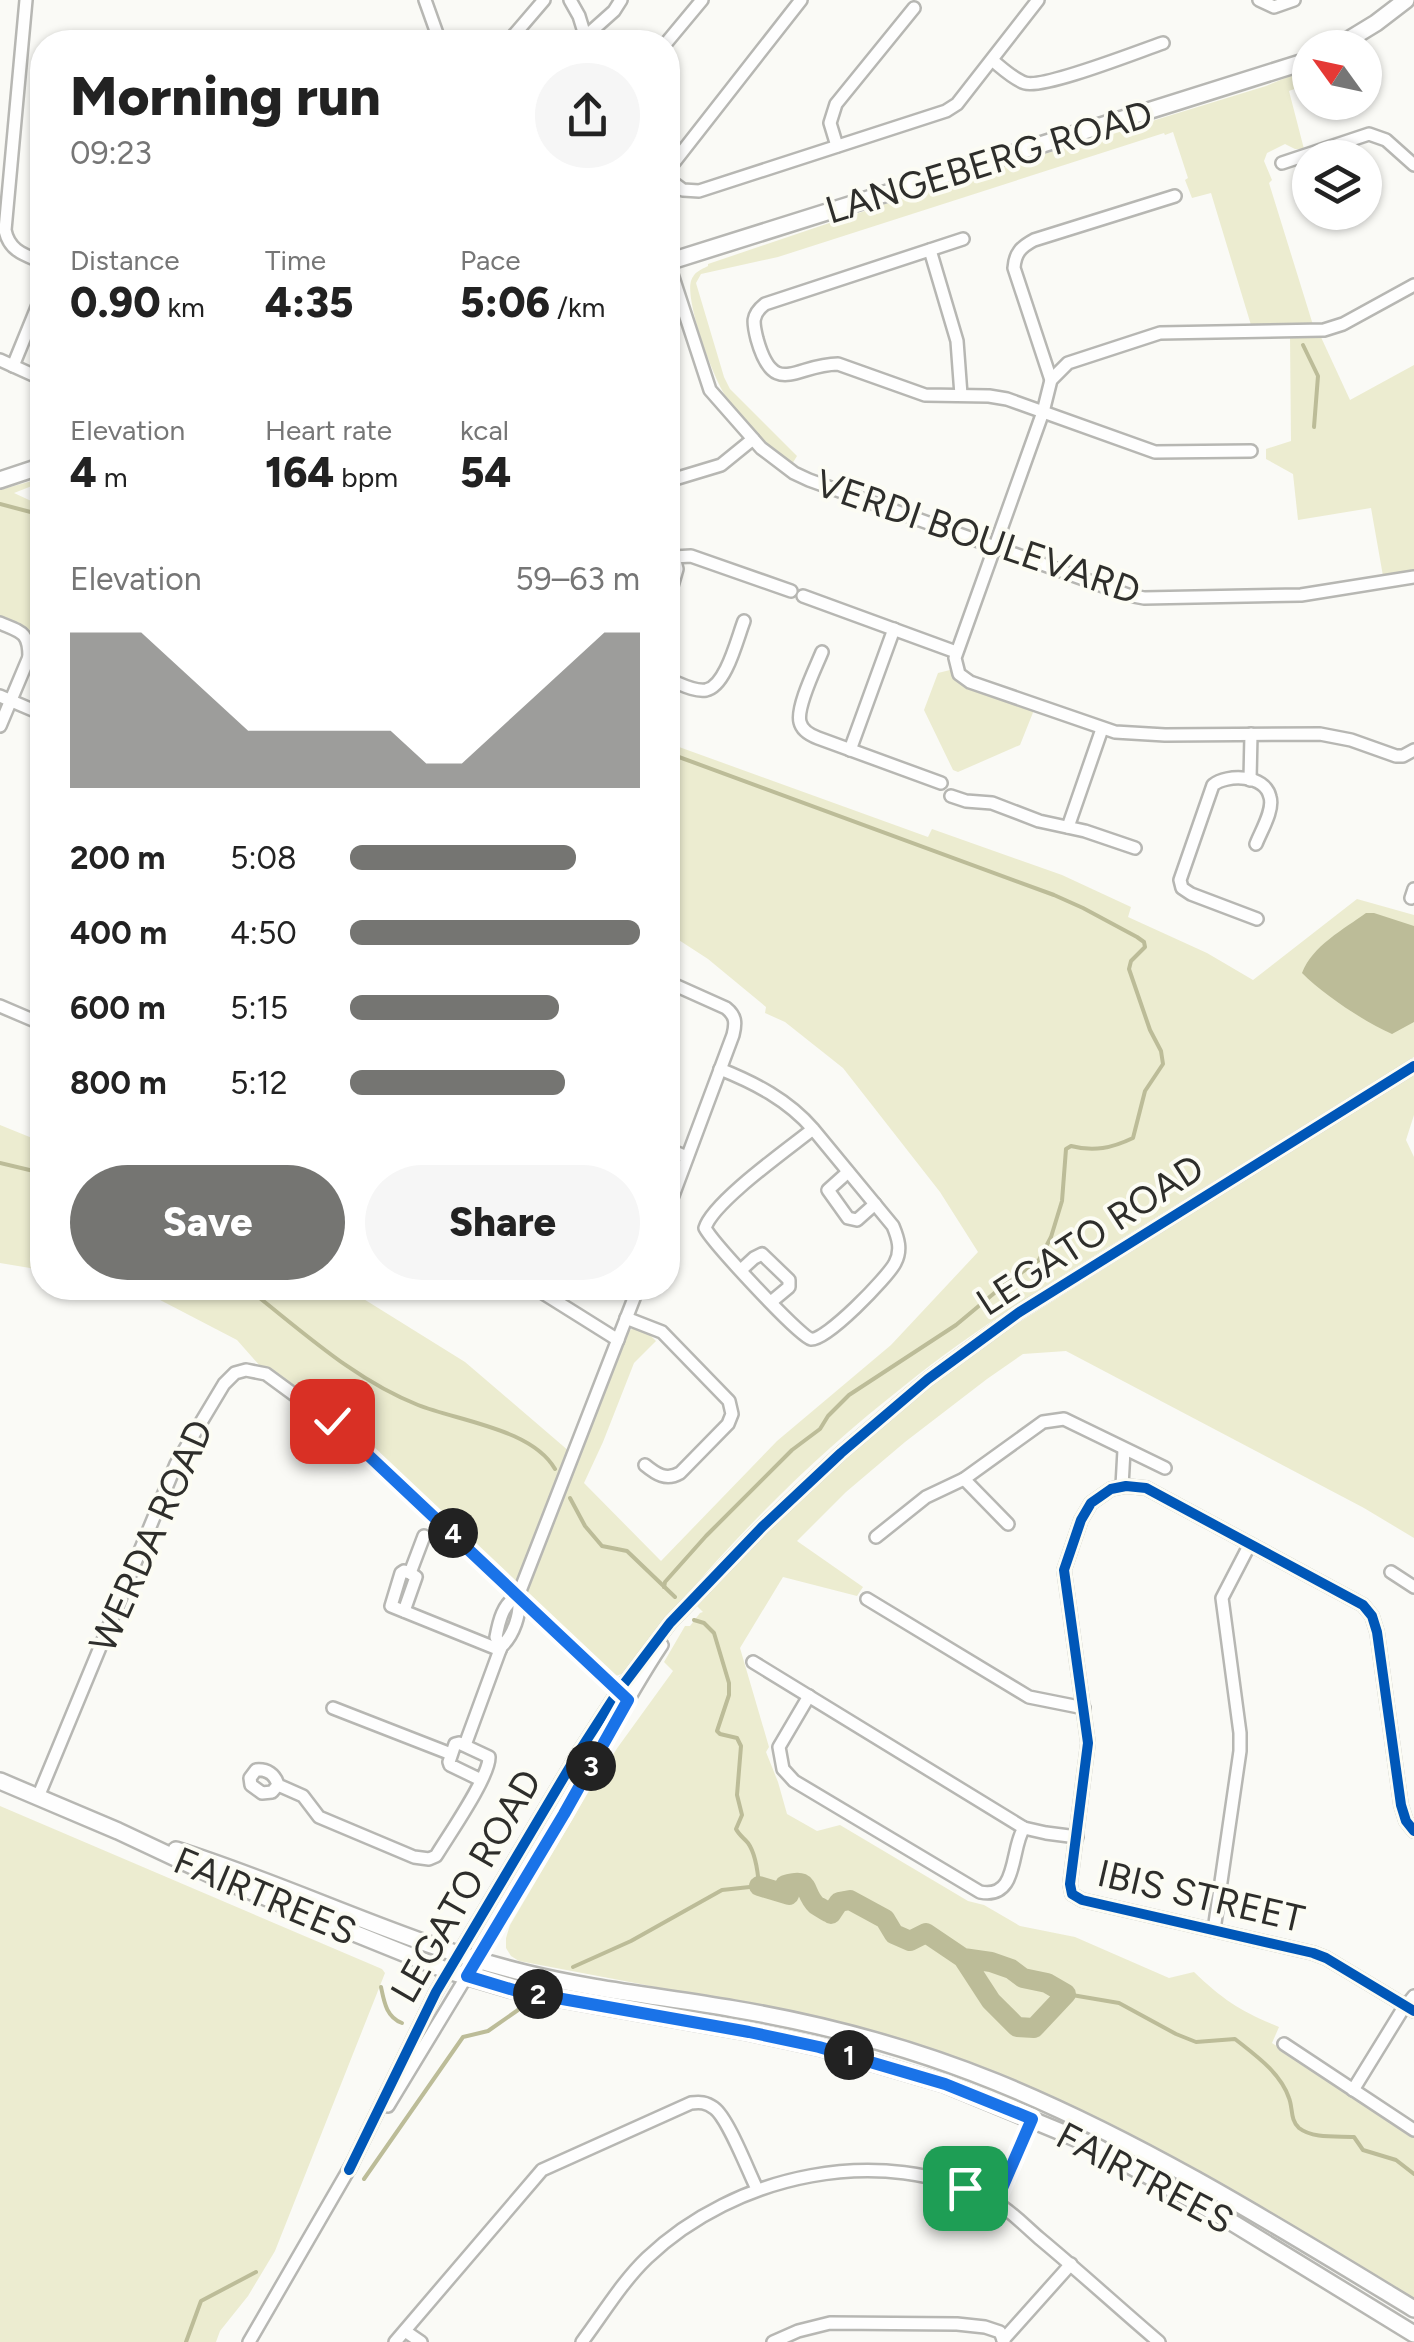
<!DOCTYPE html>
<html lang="en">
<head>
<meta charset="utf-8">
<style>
  body { margin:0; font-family:Figtree,sans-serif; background:#f6f6f6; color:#222; height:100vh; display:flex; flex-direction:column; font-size:38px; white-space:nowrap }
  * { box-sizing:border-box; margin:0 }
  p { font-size:32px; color:#767676 }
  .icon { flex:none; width:55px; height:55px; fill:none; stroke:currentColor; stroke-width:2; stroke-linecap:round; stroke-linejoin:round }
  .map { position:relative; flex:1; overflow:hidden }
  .panel { position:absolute; left:30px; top:30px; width:650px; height:1270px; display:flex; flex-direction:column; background:#fff; border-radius:40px; box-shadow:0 2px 8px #0004 }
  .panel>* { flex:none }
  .needle { width:65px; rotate:303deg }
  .fabs { position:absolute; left:1292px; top:30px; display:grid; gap:20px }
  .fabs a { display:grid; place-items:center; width:90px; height:90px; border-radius:50%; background:#fff; box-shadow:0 2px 8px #0004; font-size:50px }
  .pin { position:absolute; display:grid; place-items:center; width:85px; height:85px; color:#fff; margin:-42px; border-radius:20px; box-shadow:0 5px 15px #0006 }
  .km { position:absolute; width:50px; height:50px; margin:-25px; border-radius:50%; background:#222; color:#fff; font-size:28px; line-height:50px; text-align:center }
  .round { display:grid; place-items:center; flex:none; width:105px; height:105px; border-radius:52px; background:#f6f6f6 }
  .head { display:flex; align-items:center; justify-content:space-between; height:170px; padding:0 40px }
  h1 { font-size:55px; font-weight:800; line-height:75px }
  .stats { display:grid; grid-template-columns:repeat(3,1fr); gap:15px; height:170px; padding:10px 40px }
  .stats div { display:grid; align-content:center }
  .stats b { font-size:42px; font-weight:800 }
  .stats small { font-size:28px; font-weight:400 }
  .stats p { font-size:28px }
  .chart { height:280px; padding:20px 40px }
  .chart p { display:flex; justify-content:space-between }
  .chart svg { width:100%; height:180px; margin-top:10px; fill:#757572; opacity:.7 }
  .primary-button { display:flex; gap:20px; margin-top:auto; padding:20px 40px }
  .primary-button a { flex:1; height:115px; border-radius:60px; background:#757572; color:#fff; font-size:40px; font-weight:800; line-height:115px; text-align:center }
  .primary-button a+a { background:#f6f6f6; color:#222 }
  ul { padding:0 40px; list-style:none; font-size:32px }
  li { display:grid; grid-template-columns:160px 120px 1fr; align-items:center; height:75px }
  li i { height:25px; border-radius:12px; background:#757572 }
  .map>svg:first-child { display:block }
  .green { fill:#ececd0 }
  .water { fill:#bcbc98 }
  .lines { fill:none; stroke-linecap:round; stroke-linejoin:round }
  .stream { stroke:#bcbc98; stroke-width:4 }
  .river { stroke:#bcbc98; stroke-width:20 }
  .minor-casing { stroke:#b7b7b3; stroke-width:16 }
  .major-casing { stroke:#b7b7b3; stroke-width:20 }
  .minor { stroke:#fefefe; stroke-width:11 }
  .major { stroke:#fefefe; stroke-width:15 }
  .cycleway-casing { stroke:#fcfcf4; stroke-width:16 }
  .cycleway { stroke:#0057b8; stroke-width:10 }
  .route-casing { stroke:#fff; stroke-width:20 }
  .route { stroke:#1a73e8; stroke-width:12 }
  .labels { text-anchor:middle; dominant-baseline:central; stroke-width:8; stroke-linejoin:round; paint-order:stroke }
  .street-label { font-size:38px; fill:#2e2e2b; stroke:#fcfcf4 }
</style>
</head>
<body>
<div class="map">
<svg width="1414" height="2342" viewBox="0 0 1414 2342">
  <rect width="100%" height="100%" fill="#fafaf6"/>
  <g class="green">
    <path d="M1310,68V83L1289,91L1304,149H1295L1285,144L1267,153L1264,161L1272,180L1269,183L1313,325H1251L1211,193L1192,198L1185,180L1188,178L1173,132L1165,135L1164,133L778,257L701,274L696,283L724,377L730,389L797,456L792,464C771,449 742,420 727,398C714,380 685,302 691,281C694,272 700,270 708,266V264L918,193L1266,86Z"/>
    <path d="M1320,335L1350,400L1414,365V571L1383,576L1371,508L1298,520L1293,474L1266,459V449L1291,441L1290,336Z"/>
    <path d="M42,478V482L14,493L42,506V635L0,617V490Z"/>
    <path d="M950,670L963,686L1034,710L1020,745L958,772L953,770L924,710L938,673Z"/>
    <path d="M668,743L928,837L932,829L1062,875L1131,907L1128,917L1207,953L1253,980L1357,899L1414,915V1057C1322,1114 1229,1172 1137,1229C1057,1279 977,1327 904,1386C798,1469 705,1566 624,1673L616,1676L608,1674L530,1601L527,1589L627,1333L633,1328H643L656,1341L634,1363L603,1442L584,1483L661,1561L777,1441L891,1345L978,1252L940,1192L843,1068L785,1022L765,1013L766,1007L708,959L668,933Z"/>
    <path d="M1414,1074V1115L1406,1140L1414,1157V1538L1364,1508L1066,1351L1023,1354L987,1379L905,1442L846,1492L797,1541L863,1587L857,1596L783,1577L740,1648L769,1747L766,1752L778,1782L787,1814L817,1831L840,1825L968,1901L984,1905L1020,1926L1075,1937L1169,1978L1194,1972C1223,2000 1242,2012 1279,2027L1272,2043L1414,2135V2298L1400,2294L1175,2159L1101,2120L1025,2086L986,2071L782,2011L519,1961L511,1956L506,1948V1938L510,1925L589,1791L618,1747L673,1671L664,1662L685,1626H690L700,1613L703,1612L697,1606L796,1499L902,1406L957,1364L1010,1328Z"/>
    <path d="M0,1125L42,1142V1270L0,1263Z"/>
    <path d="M137,1288H346L465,1362L570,1452L518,1580L511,1582L505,1579L342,1421L261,1367L237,1340Z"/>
    <path d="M0,1806L382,1969L385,1973L275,2251L248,2296L220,2331L216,2342H0Z"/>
  </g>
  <path class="water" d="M1366,913H1374L1414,926V1022L1392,1034C1363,1021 1324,995 1302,973C1312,946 1344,929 1366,913Z"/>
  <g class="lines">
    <g class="stream">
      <path d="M1303,345L1318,376L1314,427"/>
      <path d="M0,504L42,515"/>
      <path d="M0,1163L42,1173"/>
      <path d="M247,1288C301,1330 354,1380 418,1405C459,1421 532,1429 555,1469"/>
      <path d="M570,1498L585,1526L602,1546L627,1551L675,1597"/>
      <path d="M664,1587L665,1582L706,1536L792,1450L820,1429L828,1416L849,1395L956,1325L1004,1285L1039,1260L1051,1237L1062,1201L1066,1149L1071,1146C1094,1152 1112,1148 1133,1138L1145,1091L1163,1064L1161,1051L1150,1030L1129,969L1131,961L1145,947L1144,942L1137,937L1083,908L1054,895L668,753"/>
      <path d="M573,1967L631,1941L722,1890L759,1886C758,1873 756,1854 748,1843C744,1838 739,1835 736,1829L742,1815L737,1795L741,1746L737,1738L720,1734L717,1731L729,1695V1683L714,1633L704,1623L694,1620"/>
      <path d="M381,1987C384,2001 386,2017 402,2023"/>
      <path d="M1066,1994L1119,2003L1176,2034L1196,2042L1235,2039C1255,2055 1280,2072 1289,2098C1293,2108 1290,2120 1299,2128C1313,2139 1337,2136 1354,2137L1363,2150L1396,2160L1414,2174"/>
      <path d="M364,2179L463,2037L488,2031L518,2010"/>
      <path d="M186,2342L201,2301L256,2272"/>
    </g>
    <path class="river" d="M759,1886L789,1895L785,1885C812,1877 802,1891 816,1905C817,1906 830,1913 831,1914L839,1902L850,1900L885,1919L894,1934L910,1941L926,1933L963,1958L991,2001L1017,2027L1034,2028L1066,1994L1047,1983L1023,1978L1011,1969L991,1962L963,1958"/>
    <g class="minor-casing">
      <g id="minor">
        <path d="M26,0L5,230C9,251 25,255 42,262"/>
        <path d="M425,0L440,42"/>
        <path d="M570,0L579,16L587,42"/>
        <path d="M1259,0L1274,7L1294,0"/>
        <path d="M586,36L614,11L621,0"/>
        <path d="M508,42L544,0"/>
        <path d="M667,42L702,0"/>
        <path d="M992,60C1002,68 1013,79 1025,83C1044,89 1139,51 1163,43"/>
        <path d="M837,146L830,123L836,104L914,8"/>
        <path d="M1282,163L1369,134L1386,140L1414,165"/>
        <path d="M668,170L801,0"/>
        <path d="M668,179L683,190L699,191L946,111L957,104L1038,0"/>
        <path d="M963,239L765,304C751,315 753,323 757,339C774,400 796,364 838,364L925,395L989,396L1007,399L1155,452L1251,451"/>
        <path d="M930,250L957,341L961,395"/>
        <path d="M668,262L710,390L761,448L794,473L809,480L1128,595L1144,598L1301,595L1414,577"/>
        <path d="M1414,285L1343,324L1324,330L1160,333L1068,363L1051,380L1043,412L955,658L959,674L970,682L1115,732L1165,735L1320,734L1351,740L1396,756H1403L1414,750"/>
        <path d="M0,360L42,379"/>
        <path d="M13,366L42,295"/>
        <path d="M1051,380L1014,268C1015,253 1021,247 1034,240L1175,196"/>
        <path d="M668,481L721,465L753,439"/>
        <path d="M668,536L677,569L668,600"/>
        <path d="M674,557L691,556L791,591"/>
        <path d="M803,596L956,652"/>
        <path d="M0,623C21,632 29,632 29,657"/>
        <path d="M822,652C816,667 796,707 800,722C802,731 810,735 818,738L941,783"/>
        <path d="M668,679C679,683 694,692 706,690C726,686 737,639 744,621"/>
        <path d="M0,696L42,714"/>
        <path d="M0,726L29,657L42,645"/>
        <path d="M850,750L894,629"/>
        <path d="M1250,780L1251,734"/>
        <path d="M951,796L966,801L992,803L1039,821L1085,831L1135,848"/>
        <path d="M1068,827L1102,729"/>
        <path d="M1256,844C1261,831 1274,810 1270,797C1265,774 1227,774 1213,785L1180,880L1182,888L1191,894L1257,919"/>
        <path d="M1411,898L1414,889"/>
        <path d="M668,982L726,1008C736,1016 736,1023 733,1035L668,1209"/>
        <path d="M0,1006L42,1024"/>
        <path d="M720,1069C755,1083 788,1100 813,1129L893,1226C898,1238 902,1250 895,1263C888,1277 825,1342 811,1339C799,1336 713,1243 705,1228C713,1202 788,1149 813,1129"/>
        <path d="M668,1149L687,1157"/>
        <path d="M848,1172L828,1190L848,1218L857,1220L875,1204"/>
        <path d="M741,1270L754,1258L762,1254L789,1280V1287L771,1302"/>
        <path d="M535,1288L618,1340"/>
        <path d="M626,1318L662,1332L729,1401L732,1414L728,1424L680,1473C666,1481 656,1474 645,1465"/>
        <path d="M964,1479L1008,1524"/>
        <path d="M1122,1486L1124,1450"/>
        <path d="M876,1537L926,1497L964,1479L1043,1422L1064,1419L1165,1468"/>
        <path d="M1391,1572L1414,1587"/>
        <path d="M410,1573L404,1571L401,1573L391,1606L500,1650"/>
        <path d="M410,1573L424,1536"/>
        <path d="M867,1599L1029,1697L1084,1708"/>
        <path d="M404,1611L416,1577L410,1573"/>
        <path d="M501,1647L496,1637C499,1621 503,1603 518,1596"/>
        <path d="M753,1662L1024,1828L1046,1833L1077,1837"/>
        <path d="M809,1696L779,1747L783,1769L794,1781L980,1892C1019,1900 1010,1848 1024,1828"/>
        <path d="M333,1708L451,1754"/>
        <path d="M465,1745L501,1647C513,1636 522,1613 518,1596L638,1288"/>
        <path d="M278,1785L272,1792L262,1793L251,1785L250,1778L256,1770C267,1769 275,1774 278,1785L303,1796L319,1817L414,1857L429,1859L436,1856C448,1836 490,1776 489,1757L459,1743L455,1744L449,1762L450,1765L481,1780"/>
        <path d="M38,1797L176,1464L224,1384L235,1373L246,1370L266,1374L345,1432L627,1700"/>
        <path d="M1414,1831L1406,1821L1401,1805L1377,1632L1372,1616L1363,1605L1146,1488L1126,1486L1111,1489L1091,1503L1081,1520L1064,1570L1088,1743L1070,1884L1072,1894L1082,1900L1313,1953L1326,1958L1414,2011"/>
        <path d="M1214,1930L1240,1751V1733L1222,1598L1250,1544"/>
        <path d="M1284,2044L1414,2130"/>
        <path d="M1353,2090L1401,2012L1414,1996"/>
        <path d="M388,2106C446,2010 505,1914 562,1817C596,1760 625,1700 662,1645"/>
        <path d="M349,2170L436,1992L577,1755L617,1693L670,1623L762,1527L841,1453L928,1379L1018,1313L1414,1066"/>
        <path d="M995,2202L1032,2119"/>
        <path d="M405,2331L421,2342"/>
        <path d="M1003,2340L1071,2264"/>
        <path d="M249,2342L352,2164"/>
        <path d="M395,2342L542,2170L691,2103C700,2102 706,2102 714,2108C728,2118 748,2171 757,2189"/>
        <path d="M582,2342C603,2314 622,2282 647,2258C735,2174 882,2142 992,2200C1009,2209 1024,2225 1039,2238C1080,2272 1119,2308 1159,2342"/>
        <path d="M773,2342L798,2331L830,2323L957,2324L985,2327L1000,2332L1004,2342"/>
      </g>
    </g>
    <g class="major-casing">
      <g id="major">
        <path d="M1335,48L1376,23L1406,0"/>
        <path d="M668,262L1310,60"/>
        <path d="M0,480L42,466"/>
        <path d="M0,1781L118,1831L218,1878L448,1971L517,1991L749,2032L819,2047L945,2084L1095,2146L1233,2223L1414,2334"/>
        <path d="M176,1850C294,1887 405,1944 525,1973C594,1990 665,1997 734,2009C823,2024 912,2048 996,2082C1143,2142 1279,2227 1414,2309"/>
      </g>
    </g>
    <use href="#minor" class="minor"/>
    <use href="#major" class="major"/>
    <g class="cycleway-casing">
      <g id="cycleway">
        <path d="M1414,1831L1406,1821L1401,1805L1377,1632L1372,1616L1363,1605L1146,1488L1126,1486L1111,1489L1091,1503L1081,1520L1064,1570L1088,1743L1070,1884L1072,1894L1082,1900L1313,1953L1326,1958L1414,2011"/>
        <path d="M349,2170L436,1992L577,1755L617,1693L670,1623L762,1527L841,1453L928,1379L1018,1313L1414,1066"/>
      </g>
    </g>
    <use href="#cycleway" class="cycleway"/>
  </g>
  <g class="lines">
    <g class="route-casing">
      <path id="route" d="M332,1421L628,1700L564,1814L467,1976L517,1991L749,2032L819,2047L945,2084L1032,2119L996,2202L965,2188"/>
    </g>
    <use href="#route" class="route"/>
  </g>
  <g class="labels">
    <g class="street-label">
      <text transform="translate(989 162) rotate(-17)">LANGEBERG ROAD</text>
      <text transform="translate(978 537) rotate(19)">VERDI BOULEVARD</text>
      <text transform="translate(1090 1235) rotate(-33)">LEGATO ROAD</text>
      <text transform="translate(151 1536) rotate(-66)">WERDA ROAD</text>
      <text transform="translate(466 1886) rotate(-60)">LEGATO ROAD</text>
      <text transform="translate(265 1896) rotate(23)">FAIRTREES</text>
      <text transform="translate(1201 1896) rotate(13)">IBIS STREET</text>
      <text transform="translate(1145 2178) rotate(28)">FAIRTREES</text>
    </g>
  </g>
</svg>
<div class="fabs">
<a><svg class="needle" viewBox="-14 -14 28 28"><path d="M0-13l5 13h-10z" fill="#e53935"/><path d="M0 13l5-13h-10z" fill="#767676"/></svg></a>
<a><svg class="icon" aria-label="layers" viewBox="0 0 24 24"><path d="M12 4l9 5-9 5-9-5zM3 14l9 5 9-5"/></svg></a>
</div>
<div class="pin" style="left:965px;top:2188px;background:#1e9e55"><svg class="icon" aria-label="arrive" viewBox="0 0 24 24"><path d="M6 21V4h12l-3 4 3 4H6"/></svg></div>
<div class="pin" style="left:332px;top:1421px;background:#d93025"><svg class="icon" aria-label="check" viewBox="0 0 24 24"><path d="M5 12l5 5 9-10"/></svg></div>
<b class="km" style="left:849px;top:2055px">1</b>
<b class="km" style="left:538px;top:1994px">2</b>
<b class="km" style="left:591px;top:1766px">3</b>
<b class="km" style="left:453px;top:1533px">4</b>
<section class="panel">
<div class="head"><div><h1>Morning run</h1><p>09:23</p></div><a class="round"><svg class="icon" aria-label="share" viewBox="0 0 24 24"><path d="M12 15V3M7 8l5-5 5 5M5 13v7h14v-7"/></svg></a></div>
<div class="stats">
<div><p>Distance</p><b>0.90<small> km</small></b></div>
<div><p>Time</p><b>4:35</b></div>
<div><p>Pace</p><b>5:06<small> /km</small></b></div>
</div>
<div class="stats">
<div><p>Elevation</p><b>4<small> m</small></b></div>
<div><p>Heart rate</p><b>164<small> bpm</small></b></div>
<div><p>kcal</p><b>54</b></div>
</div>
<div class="chart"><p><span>Elevation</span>59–63 m</p>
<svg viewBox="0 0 160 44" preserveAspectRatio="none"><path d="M0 44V6L10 6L20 6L30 14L40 22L50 30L60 30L70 30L80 30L90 30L100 38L110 38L120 30L130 22L140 14L150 6L160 6V44z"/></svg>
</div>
<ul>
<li><b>200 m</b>5:08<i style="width:78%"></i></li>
<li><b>400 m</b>4:50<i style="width:100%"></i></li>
<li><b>600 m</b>5:15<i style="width:72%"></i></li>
<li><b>800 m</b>5:12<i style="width:74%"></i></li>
</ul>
<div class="primary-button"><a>Save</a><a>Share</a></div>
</section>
</div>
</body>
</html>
